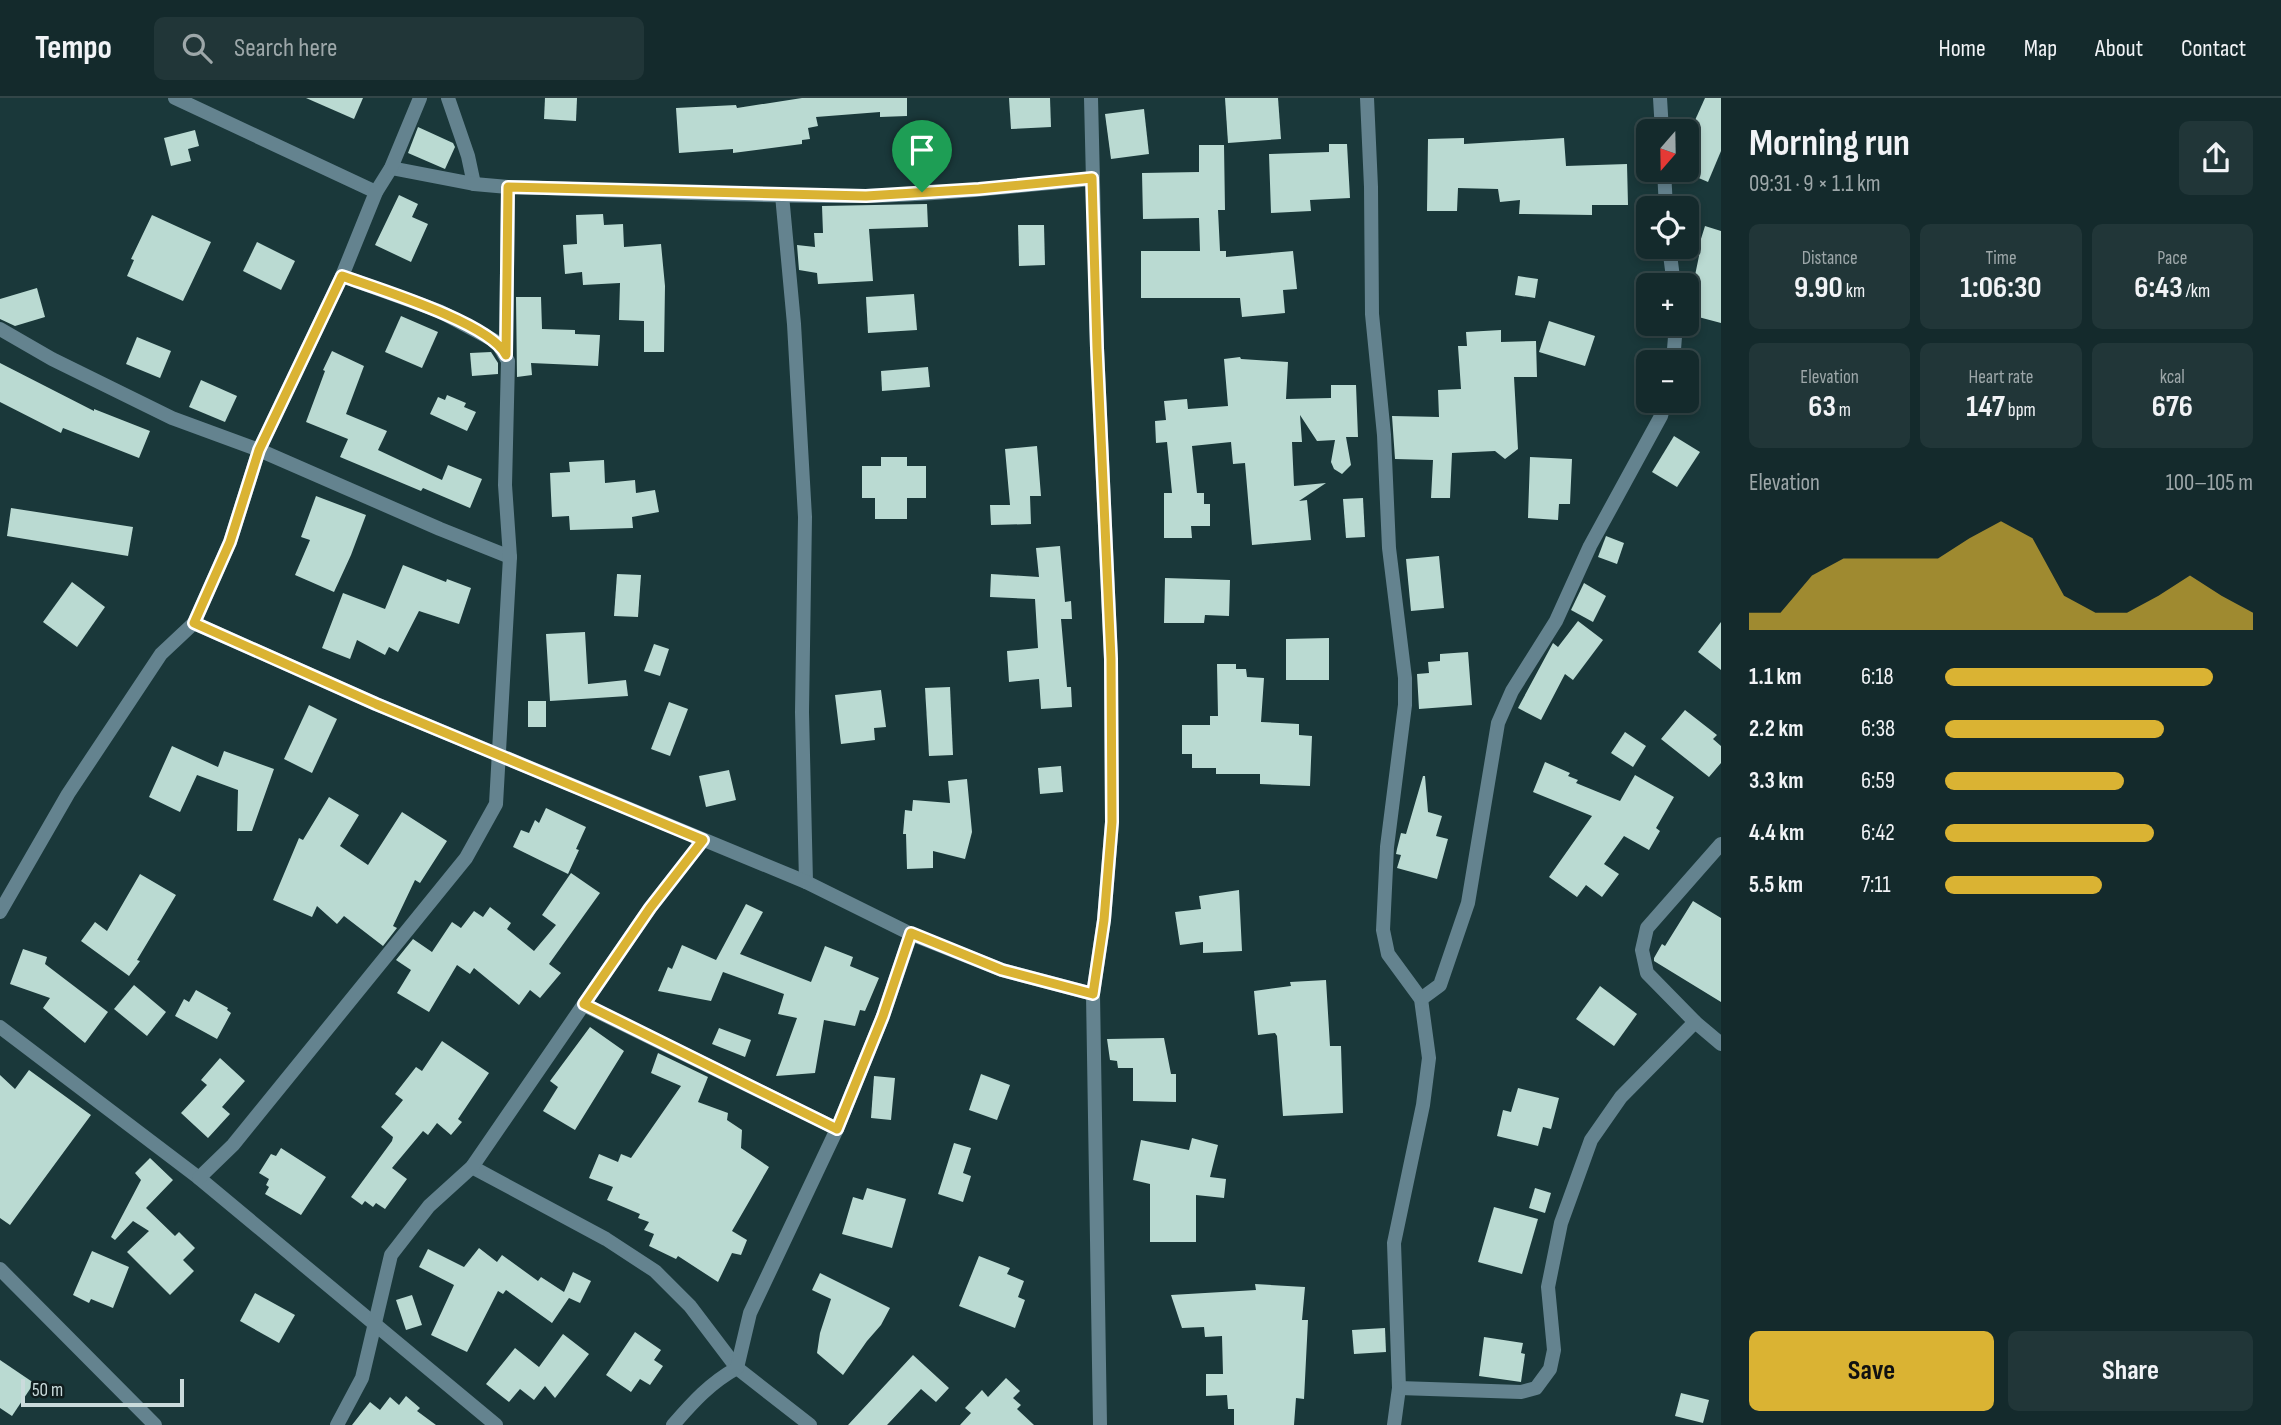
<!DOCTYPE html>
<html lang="en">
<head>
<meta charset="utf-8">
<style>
  body { margin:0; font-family:"Sofia Sans Condensed",sans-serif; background:#213638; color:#f1f3f6; height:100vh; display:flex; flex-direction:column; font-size:26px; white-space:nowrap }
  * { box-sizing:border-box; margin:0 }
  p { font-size:23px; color:#9da7a9 }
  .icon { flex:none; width:38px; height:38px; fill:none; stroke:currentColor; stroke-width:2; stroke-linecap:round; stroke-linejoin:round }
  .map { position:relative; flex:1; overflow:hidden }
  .details { display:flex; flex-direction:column; background:#142a2c; width:560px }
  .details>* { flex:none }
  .needle { width:46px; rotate:200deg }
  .controls { position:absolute; left:1636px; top:21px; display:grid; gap:14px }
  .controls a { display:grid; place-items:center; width:63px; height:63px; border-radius:10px; background:#142a2c; box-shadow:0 4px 10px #0003,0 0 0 2px #334648; font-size:35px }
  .scale { position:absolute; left:21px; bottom:18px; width:163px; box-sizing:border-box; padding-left:7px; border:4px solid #cadbdc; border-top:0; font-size:19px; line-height:24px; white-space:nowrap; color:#cadbdc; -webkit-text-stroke:5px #101d1e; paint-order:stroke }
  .pin { position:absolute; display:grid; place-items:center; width:60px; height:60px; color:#fff; margin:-72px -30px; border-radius:50% 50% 50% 0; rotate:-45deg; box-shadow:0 0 7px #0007 }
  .pin .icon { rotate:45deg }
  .round { display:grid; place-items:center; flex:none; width:74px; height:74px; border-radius:10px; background:#213638 }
  .head { display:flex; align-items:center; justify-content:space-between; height:119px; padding:0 28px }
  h1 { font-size:38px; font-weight:700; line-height:52px }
  .stats { display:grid; grid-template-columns:repeat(3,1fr); gap:10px; height:119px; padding:7px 28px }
  .stats div { display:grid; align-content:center; border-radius:10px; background:#213638; text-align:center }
  .stats b { font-size:30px; font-weight:700 }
  .stats small { font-size:19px; font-weight:400 }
  .stats p { font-size:19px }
  .chart { height:196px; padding:14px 28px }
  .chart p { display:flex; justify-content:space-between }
  .chart svg { width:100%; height:126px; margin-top:7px; fill:#dab333; opacity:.7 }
  .button { display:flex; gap:14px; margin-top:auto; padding:14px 28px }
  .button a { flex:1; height:80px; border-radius:10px; background:#dab333; color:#111; font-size:28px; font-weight:700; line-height:80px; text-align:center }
  .button a+a { background:#213638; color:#f1f3f6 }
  ul { padding:0 28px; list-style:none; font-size:23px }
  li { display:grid; grid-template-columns:112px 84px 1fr; align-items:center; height:52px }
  li i { height:18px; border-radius:9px; background:#dab333 }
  header { display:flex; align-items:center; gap:42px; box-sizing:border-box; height:98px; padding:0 35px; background:#142a2c; border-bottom:2px solid #334648 }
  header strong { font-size:33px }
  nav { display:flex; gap:38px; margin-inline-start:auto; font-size:24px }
  .search { width:490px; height:63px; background:#213638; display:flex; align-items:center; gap:18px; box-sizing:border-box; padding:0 24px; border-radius:10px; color:#9da7a9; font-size:26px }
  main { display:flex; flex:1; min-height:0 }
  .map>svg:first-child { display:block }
  .building { fill:#badad2 }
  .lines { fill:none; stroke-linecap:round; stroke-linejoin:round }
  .minor { stroke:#64838f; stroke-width:14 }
  .route-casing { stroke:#fff; stroke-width:14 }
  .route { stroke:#dab333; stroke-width:9 }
</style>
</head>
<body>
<header>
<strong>Tempo</strong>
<div class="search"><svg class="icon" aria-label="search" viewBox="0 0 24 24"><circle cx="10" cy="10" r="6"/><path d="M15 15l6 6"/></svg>Search here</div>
<nav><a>Home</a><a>Map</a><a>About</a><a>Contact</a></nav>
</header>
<main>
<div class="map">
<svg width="1721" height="1327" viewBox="0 0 1721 1327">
  <rect width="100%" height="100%" fill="#1a383a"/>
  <g class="building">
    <path d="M306,0H363L354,21Z"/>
    <path d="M545,0H577L576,23L544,21Z"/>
    <path d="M802,0H907V18L880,19V14L816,19L818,28L808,30L810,41L802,42V46L733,55V51L679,55L676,10L736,7L737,10Z"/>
    <path d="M1009,0H1050L1051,29L1011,31Z"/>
    <path d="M1225,0H1278L1281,41L1228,45Z"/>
    <path d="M1705,0H1721V53L1708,84L1687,75V40Z"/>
    <path d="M1144,11L1149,56L1111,61L1105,16Z"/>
    <path d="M418,29L453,45L455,49L445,71L408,55Z"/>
    <path d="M195,32L199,48L188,51L191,63L171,68L164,40Z"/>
    <path d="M1464,40V46L1564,40L1566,68L1627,66L1628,107H1592V117L1519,116L1520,102L1500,104L1498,91L1458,90L1457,113H1427L1428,41Z"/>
    <path d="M1329,46H1347L1350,100L1310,102L1311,113L1271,115L1269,56L1329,54Z"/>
    <path d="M1199,47H1224L1225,112H1218L1220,153H1226V159L1293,153L1297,191L1283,192L1285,215L1242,219L1240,200H1141V153H1200L1199,120L1143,121L1142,75L1199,74Z"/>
    <path d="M399,97L418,106L412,119L428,126L411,164L375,147Z"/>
    <path d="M927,106L928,129L869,131L873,183L818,186L817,175L799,172L797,147L815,149L814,135H823L822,108Z"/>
    <path d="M603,116L604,127L623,126L624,149L661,146L665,188L664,254H644V223L619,222L620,185L583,187L582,174L565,176L563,147L577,146L576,117Z"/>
    <path d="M152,117L211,144L183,203L127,178L134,162L131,161Z"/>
    <path d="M1018,127H1044L1045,167L1019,168Z"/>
    <path d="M1705,128L1721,133V225L1687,216L1699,158L1696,157Z"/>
    <path d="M257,144L295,163L281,192L243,173Z"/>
    <path d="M1518,178L1538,181L1535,200L1515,197Z"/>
    <path d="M37,190L45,219L15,228L0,221V201Z"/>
    <path d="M914,196L917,232L868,235L866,199Z"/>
    <path d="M516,199H541L542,231L575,232V236L600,237L598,268L531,265L532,277L517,279Z"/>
    <path d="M401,218L438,234L422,270L385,254Z"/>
    <path d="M1549,223L1595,238L1585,268L1539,254Z"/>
    <path d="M1501,232V244L1536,243L1537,279H1514L1518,351L1505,361L1495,353L1452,355L1450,400H1431L1433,362L1395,361L1392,318L1439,319L1438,292L1461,291L1458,248H1467L1466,234Z"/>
    <path d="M137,239L171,253L160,280L126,266Z"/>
    <path d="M332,253L364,268L346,316L387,333L378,352L442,382L448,367L482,381L470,410L423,390L421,393L340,359L348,341L306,324L325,273L323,272Z"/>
    <path d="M491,254L498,265V276L472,278L470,255Z"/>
    <path d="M1240,259L1241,261L1288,264L1286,301L1331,300V287H1356L1358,339H1346L1351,367L1342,376L1334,371L1331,364L1335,342L1317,343L1300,317L1302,344H1292L1294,388L1326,385L1299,403L1307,402L1311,442L1252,447L1245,365L1233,366L1231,344L1192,348L1197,395H1204V406H1210V428H1191L1192,440H1164V395H1172L1167,344L1156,345L1155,323L1166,322L1164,303L1187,301L1188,311L1228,308L1224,261Z"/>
    <path d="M0,265L94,313V311L150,333L139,360L63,330L61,335L0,304Z"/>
    <path d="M928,269L930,289L882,293L881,273Z"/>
    <path d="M201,282L237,298L225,324L189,309Z"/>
    <path d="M447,297L466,305L464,309L476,314L467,333L430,316L438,299L445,302Z"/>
    <path d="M1674,338L1700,354L1677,389L1652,374Z"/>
    <path d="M1037,348L1041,398H1030L1031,426L991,427L990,407H1010L1005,351Z"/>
    <path d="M881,359H907V368H926V400H907V421H875V400H862V368H881Z"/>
    <path d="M1530,359L1572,361L1570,406H1559L1558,422L1528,420Z"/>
    <path d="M604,362L605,385L635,382L636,395L655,392L659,414L632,419L633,430L570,432L569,418L552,419L550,375L570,374L569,364Z"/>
    <path d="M316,398L366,417L351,457L334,494L295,477L310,442L301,439Z"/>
    <path d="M1363,400L1365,439L1346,440L1343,401Z"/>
    <path d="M11,410L133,429L128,458L7,438Z"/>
    <path d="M1606,438L1624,445L1617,466L1598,459Z"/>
    <path d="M1060,448L1065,504L1071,503L1072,521H1061L1067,589H1071L1072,609L1041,611L1039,581L1009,584L1007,553L1038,550L1035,501L990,499L991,476L1039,479L1036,450Z"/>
    <path d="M1439,458L1444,510L1411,513L1406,461Z"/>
    <path d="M403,467L446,484L447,481L471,490L459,526L419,513L398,554L389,549L385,557L357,542L350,561L322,550L343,495L385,511Z"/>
    <path d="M617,476L641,477L638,519L614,518Z"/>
    <path d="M1165,480L1230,482L1229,518L1205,517L1204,525H1164Z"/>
    <path d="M72,484L105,509L77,549L43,524Z"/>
    <path d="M1584,485L1606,498L1593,524L1571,512Z"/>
    <path d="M1578,523L1603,542L1573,582L1565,576L1541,622L1518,610L1553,545L1558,549Z"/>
    <path d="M1721,524V572L1698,554Z"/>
    <path d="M585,534L588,586L626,582L628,598L550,603L546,536Z"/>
    <path d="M1329,540V582H1286V541Z"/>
    <path d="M654,546L669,551L660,578L644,573Z"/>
    <path d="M1468,554L1472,607L1419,611L1417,576L1429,575L1428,564L1440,563V556Z"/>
    <path d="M1217,566H1236V571H1246L1247,579L1264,580L1261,624L1299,626V637L1312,638L1310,688L1260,686V676H1216V670H1192V656H1182V627H1210V618H1218Z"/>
    <path d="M950,589L953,657L929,658L925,590Z"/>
    <path d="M881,592L886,629L874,630L875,642L841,646L835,597Z"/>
    <rect x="528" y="603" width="18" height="26"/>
    <path d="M669,604L688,611L670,658L651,651Z"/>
    <path d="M309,607L337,621L312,675L284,661Z"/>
    <path d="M1685,612L1717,637L1713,641L1721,648V665L1709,679L1661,641Z"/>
    <path d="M1625,634L1646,648L1633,669L1611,655Z"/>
    <path d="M172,648L218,669L224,653L274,671L252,733H237L238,692L197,677L180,714L149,699Z"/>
    <path d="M1545,664L1570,675L1568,678L1578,682L1576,685L1620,703L1635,677L1674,699L1656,730L1660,733L1649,752L1624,738L1604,766L1619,776L1602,799L1586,787L1577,799L1549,779L1592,718L1533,694Z"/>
    <path d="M1061,668L1063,694L1040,696L1038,670Z"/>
    <path d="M729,672L736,702L706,709L699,678Z"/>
    <path d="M1423,678H1425L1428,714L1442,718L1436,738L1448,741L1437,781L1397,770L1401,757L1396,756L1397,751L1401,735L1406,736Z"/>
    <path d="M967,681L972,734L965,761L933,753V770L907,771L906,736H903L905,712L912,713L913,702L950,705L948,683Z"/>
    <path d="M329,699L359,717L340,748L368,767L402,714L447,743L420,785L415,782L393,828L397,830L383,848L344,818L337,826L317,808L312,819L273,802L299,740L303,742Z"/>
    <path d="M546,710L586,729L576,751L579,752L568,776L513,749L521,732L529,735L535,722L539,725Z"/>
    <path d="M571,775L600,795L549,866L561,875L540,900L530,892L519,907L474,870L470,876L457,867L429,914L397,895L411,872L396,862L413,841L432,854L452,824L461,830L474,813L483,819L490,809L511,825L507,831L534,853L556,827L542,817Z"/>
    <path d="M140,776L176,797L137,862L140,863L129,878L81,843L95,824L107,833Z"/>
    <path d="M1239,792L1242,853L1203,855V844L1180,847L1175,814L1201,811L1199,798Z"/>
    <path d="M1693,803L1721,820V904L1654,863V860L1662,846L1665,848Z"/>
    <path d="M746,806L763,814L740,856L811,884L825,848L853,859L850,868L879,880L865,913L860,912L855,928L824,922L815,975L776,978L797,920L778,916L784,896L723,874L711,903L658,893L668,869L672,871L682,847L716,862Z"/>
    <path d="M23,851L47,859L45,866L108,914L85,945L43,910L50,900L10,886Z"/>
    <path d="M1326,882L1330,948H1341L1343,1015L1283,1018L1277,938L1275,935L1258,937L1254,893L1291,888L1290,884Z"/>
    <path d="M134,887L166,914L147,938L114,911Z"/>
    <path d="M1600,888L1637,916L1614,948L1576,921Z"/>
    <path d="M196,892L228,910L227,912L231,915L217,941L175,918L184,901L189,904Z"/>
    <path d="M590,929L624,953L575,1032L543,1013L558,989L550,983Z"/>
    <path d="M719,930L751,942L745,959L712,946Z"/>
    <path d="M1164,940L1171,976H1176V1004L1133,1003V970H1118L1117,963L1110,962L1107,941Z"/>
    <path d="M442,943L489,975L458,1021L462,1024L451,1037L437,1025L428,1037L423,1033L392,1070L407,1081L385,1111L376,1105L373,1109L365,1103L362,1107L351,1099L392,1043L393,1039L381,1029L403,1002L395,996L416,969L422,973Z"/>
    <path d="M658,955L708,979L698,1004L728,1015L727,1022L742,1032L741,1050L769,1069L732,1133L747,1142L741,1157L732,1155L718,1184L678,1158L676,1161L649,1148L654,1136L644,1132L649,1124L638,1120L640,1116L607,1102L613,1089L589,1080L599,1056L618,1064L621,1056L631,1060L681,988L651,975Z"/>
    <path d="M220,960L245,983L222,1009L230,1016L208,1040L181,1015L207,987L201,982Z"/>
    <path d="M29,972L91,1017L10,1127L0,1120V977L15,991Z"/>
    <path d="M981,976L1010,987L997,1022L969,1012Z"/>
    <path d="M874,978L895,980L891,1022L871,1020Z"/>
    <path d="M1518,990L1559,1000L1551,1031L1543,1029L1538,1048L1497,1038L1503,1012L1511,1014Z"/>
    <path d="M1192,1040L1218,1047L1210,1079L1226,1081L1224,1100L1196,1097V1144H1150V1086L1133,1082L1141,1042L1189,1052Z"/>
    <path d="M954,1045L971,1050L963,1075L971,1078L963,1104L938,1096Z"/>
    <path d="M281,1050L326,1079L301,1117L265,1096L269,1089L266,1087L269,1081L259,1075L271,1056L276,1058Z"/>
    <path d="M150,1060L173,1082L146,1110L175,1138L179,1134L195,1150L183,1162L194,1173L170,1197L127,1154L149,1133L133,1123L115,1142L111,1139L141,1082L135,1075Z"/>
    <path d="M867,1090L906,1101L892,1150L842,1136L853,1099L863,1102Z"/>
    <path d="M1535,1090L1551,1095L1545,1115L1529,1110Z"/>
    <path d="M1494,1109L1538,1121L1522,1176L1478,1164Z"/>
    <path d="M479,1150L497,1164L502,1157L538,1183L541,1179L564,1194L573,1174L591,1183L580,1205L569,1200L552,1225L506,1192L503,1196L498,1193L467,1254L431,1237L454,1187L419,1169L428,1151L464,1169Z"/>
    <path d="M92,1153L129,1169L113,1210L91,1201L89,1205L73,1197Z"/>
    <path d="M979,1158L1010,1170L1007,1176L1024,1183L1018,1199L1025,1202L1015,1230L959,1208Z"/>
    <path d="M820,1175L890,1210L881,1227L867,1243L843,1277L817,1255L820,1235L831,1201L812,1192Z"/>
    <path d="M1255,1186L1305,1189L1302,1222H1308L1304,1301L1296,1300L1294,1327H1234V1311H1228L1227,1297L1206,1298V1276H1223L1222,1238L1205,1239L1204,1229L1182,1230L1171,1197L1256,1192Z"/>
    <path d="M255,1195L295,1217L279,1245L240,1223Z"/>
    <path d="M412,1197L422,1227L406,1232L396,1202Z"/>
    <path d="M1385,1230L1386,1254L1354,1256L1352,1232Z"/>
    <path d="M635,1234L661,1252L654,1262L663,1268L650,1287L640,1281L631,1294L606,1277Z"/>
    <path d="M563,1236L589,1256L555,1300L545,1288L534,1302L520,1291L509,1304L486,1286L515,1250L539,1269Z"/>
    <path d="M1484,1239L1523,1245L1521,1255L1525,1256L1521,1284L1479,1278Z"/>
    <path d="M913,1257L949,1290L936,1304L921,1291L887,1327H848Z"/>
    <path d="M0,1262L34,1285L12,1318L0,1310Z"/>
    <path d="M1006,1280L1020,1293L1013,1300L1021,1307L1017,1311L1034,1327H960L971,1315L965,1310L982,1292L988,1299Z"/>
    <path d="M1681,1295L1709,1302L1703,1325L1675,1318Z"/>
    <path d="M406,1298L420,1310L417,1313L436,1327H352L370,1304L380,1312L390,1299L399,1307Z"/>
  </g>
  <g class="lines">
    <g class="minor">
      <path d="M175,0L376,94"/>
      <path d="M448,0L468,58L474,86"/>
      <path d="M1091,0L1097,250L1111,561L1112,724L1104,822L1093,896L1100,1327"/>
      <path d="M1367,0L1371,89L1372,216L1384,337L1389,450L1405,580V607L1387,749L1383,832L1388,856L1421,901L1429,960L1423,1007L1394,1145L1399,1290L1394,1327"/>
      <path d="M1660,0L1662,33"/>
      <path d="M391,70L474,86L508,89C626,92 745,99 864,98C940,97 1016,88 1092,81"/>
      <path d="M1664,72L1666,110"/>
      <path d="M782,97L794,226L805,419L802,614L806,784"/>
      <path d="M1669,149L1674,187"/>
      <path d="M0,231L52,261L172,320L259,352L440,431L510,459"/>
      <path d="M506,256L508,89"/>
      <path d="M1673,264L1676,226"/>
      <path d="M194,525L376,606L806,784L911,836L1002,872L1093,896"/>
      <path d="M1721,746L1647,830L1642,852L1647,875L1695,924L1721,946"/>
      <path d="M0,814L68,696L161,556L194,525L230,444L259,352L342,178L376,94L391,70L420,0"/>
      <path d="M1421,901L1440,887L1468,805L1498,625L1512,593L1556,523L1590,448L1661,318L1665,303"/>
      <path d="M584,907L837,1031"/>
      <path d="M0,929L199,1080L496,1327"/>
      <path d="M472,1069L606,1141L655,1173L690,1208L737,1270L810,1327"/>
      <path d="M199,1080L233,1047L466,760L496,706L510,459L505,387L508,263L497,244L439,213L342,178"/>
      <path d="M0,1171L155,1327"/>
      <path d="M1399,1290L1521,1294L1536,1290L1550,1271L1554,1252L1548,1189L1561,1125L1591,1042L1621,999L1695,924"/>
      <path d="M337,1327L362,1280L391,1157L429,1108L472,1069L650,810L703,742"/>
      <path d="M673,1327C693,1304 710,1285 737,1270L750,1215L837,1031L883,918L911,836"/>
    </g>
  </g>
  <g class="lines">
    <g class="route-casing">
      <path id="route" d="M1092,80L1097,250L1111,561L1112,724L1104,822L1093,896L1002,872L911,835L883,918L837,1031L584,906L650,810L703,742L376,606L194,525L230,444L259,352L342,178C378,191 490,225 506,257L508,89L866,98L979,91Z"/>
    </g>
    <use href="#route" class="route"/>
  </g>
</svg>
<div class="controls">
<a><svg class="needle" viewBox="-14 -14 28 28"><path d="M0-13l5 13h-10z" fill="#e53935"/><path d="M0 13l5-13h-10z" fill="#9da7a9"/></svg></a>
<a><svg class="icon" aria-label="locate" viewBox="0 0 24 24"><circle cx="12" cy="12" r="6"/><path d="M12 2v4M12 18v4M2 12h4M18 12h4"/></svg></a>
<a>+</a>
<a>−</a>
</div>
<div class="scale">50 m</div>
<div class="pin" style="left:922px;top:94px;background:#1e9e55"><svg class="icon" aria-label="arrive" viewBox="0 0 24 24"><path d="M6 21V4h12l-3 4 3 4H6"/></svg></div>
</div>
<section class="details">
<div class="head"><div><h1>Morning run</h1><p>09:31 · 9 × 1.1 km</p></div><a class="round"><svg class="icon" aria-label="share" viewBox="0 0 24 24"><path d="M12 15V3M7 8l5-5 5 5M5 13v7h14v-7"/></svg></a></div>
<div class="stats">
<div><p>Distance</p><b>9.90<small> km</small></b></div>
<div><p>Time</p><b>1:06:30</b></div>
<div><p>Pace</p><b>6:43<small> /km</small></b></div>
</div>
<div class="stats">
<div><p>Elevation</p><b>63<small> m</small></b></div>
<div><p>Heart rate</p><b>147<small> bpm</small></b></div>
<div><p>kcal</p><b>676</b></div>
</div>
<div class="chart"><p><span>Elevation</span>100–105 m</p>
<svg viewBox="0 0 160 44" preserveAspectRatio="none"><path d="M0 44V38L10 38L20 25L30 19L40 19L50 19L60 19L70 12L80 6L90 12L100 32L110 38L120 38L130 32L140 25L150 32L160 38V44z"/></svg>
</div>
<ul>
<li><b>1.1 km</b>6:18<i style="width:87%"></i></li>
<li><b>2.2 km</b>6:38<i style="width:71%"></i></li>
<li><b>3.3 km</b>6:59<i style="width:58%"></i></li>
<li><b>4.4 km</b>6:42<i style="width:68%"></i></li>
<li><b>5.5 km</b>7:11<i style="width:51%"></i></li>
</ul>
<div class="button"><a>Save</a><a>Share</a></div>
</section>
</main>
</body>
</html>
